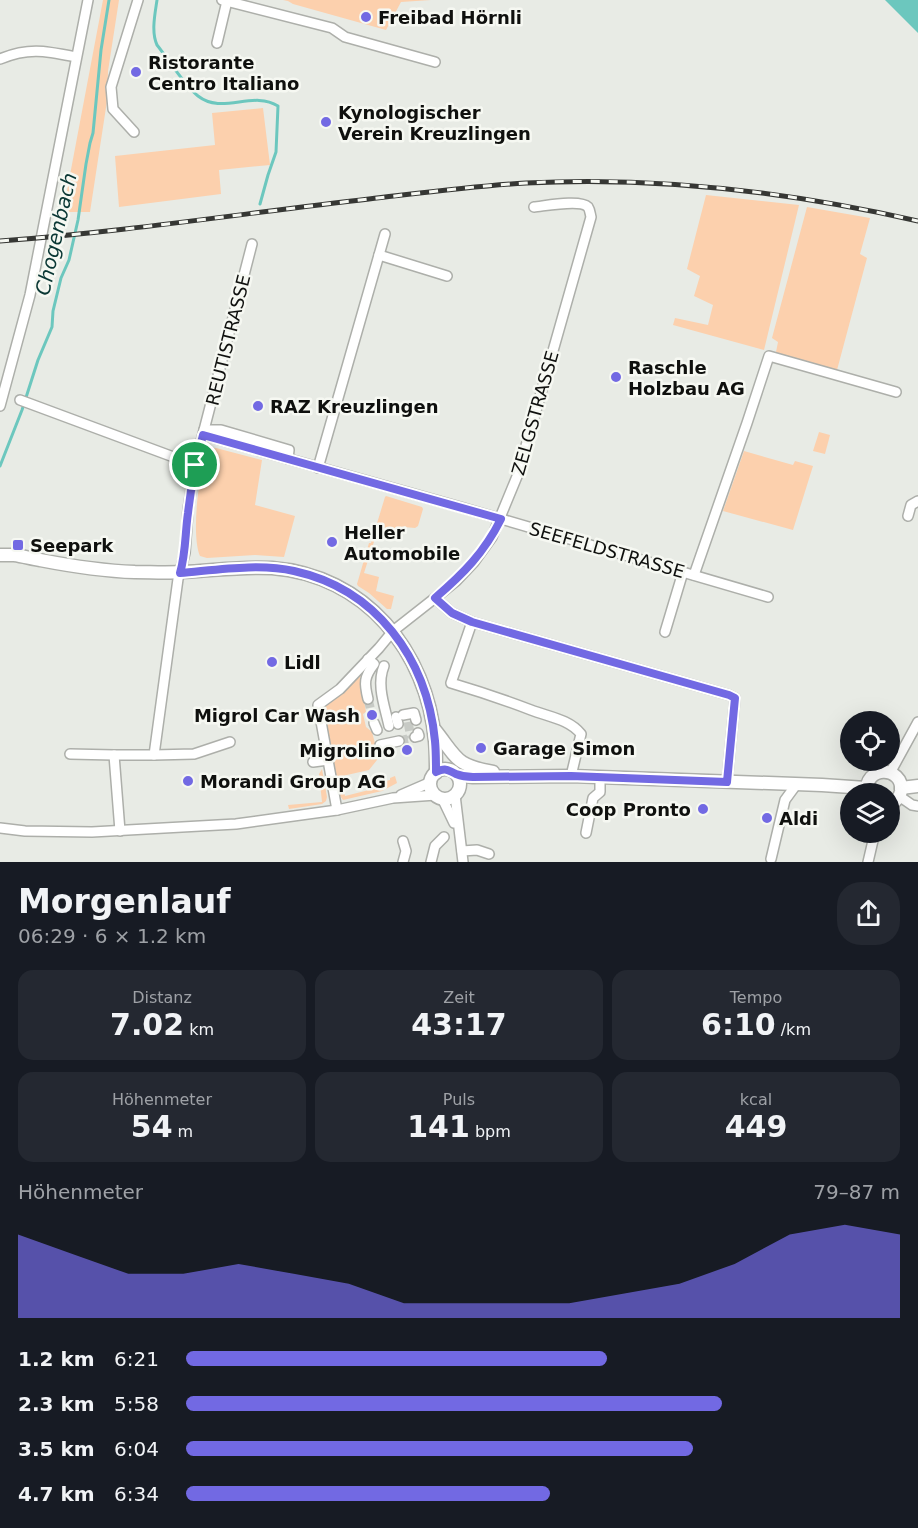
<!DOCTYPE html>
<html lang="de">
<head>
<meta charset="utf-8">
<style>
  body { margin:0; font-family:"DejaVu Sans",sans-serif; background:#242831; color:#f1f3f6; height:100vh; display:flex; flex-direction:column; font-size:22px; white-space:nowrap }
  * { box-sizing:border-box; margin:0 }
  p { font-size:20px; color:#9ea1a6 }
  .icon { flex:none; width:33px; height:33px; fill:none; stroke:currentColor; stroke-width:2; stroke-linecap:round; stroke-linejoin:round }
  .map { position:relative; height:862px; overflow:hidden }
  .details { display:flex; flex-direction:column; background:#171b24; flex:1 }
  .details>* { flex:none }
  .buttons { position:absolute; left:840px; top:711px; display:grid; gap:12px }
  .buttons a { display:grid; place-items:center; width:60px; height:60px; border-radius:50%; background:#171b24; box-shadow:0 6px 24px #0002; font-size:30px }
  .pin { position:absolute; display:grid; place-items:center; width:51px; height:51px; color:#fff; margin:-26px; border:3px solid #fff; border-radius:50%; box-shadow:0 2px 6px #0007 }
  .round { display:grid; place-items:center; flex:none; width:63px; height:63px; border-radius:24px; background:#242831 }
  .overview { display:flex; align-items:center; justify-content:space-between; height:102px; padding:0 18px }
  h1 { font-size:33px; font-weight:600; line-height:45px }
  .metrics { display:grid; grid-template-columns:repeat(3,1fr); gap:9px; height:102px; padding:6px 18px }
  .metrics div { display:grid; align-content:center; border-radius:15px; background:#242831; text-align:center }
  .metrics b { font-size:30px; font-weight:600 }
  .metrics small { font-size:16px; font-weight:400 }
  .metrics p { font-size:16px }
  .chart { height:168px; padding:12px 18px }
  .chart p { display:flex; justify-content:space-between }
  .chart svg { width:100%; height:108px; margin-top:6px; fill:#7269e3; opacity:.7 }
  ul { padding:0 18px; list-style:none; font-size:20px }
  li { display:grid; grid-template-columns:96px 72px 1fr; align-items:center; height:45px }
  li i { height:15px; border-radius:8px; background:#7269e3 }
  .map>svg:first-child { display:block }
  .green { fill:#fcd0ad }
  .water { fill:#6cc7be }
  .lines { fill:none; stroke-linecap:round; stroke-linejoin:round }
  .stream { stroke:#6cc7be; stroke-width:3 }
  .minor-tunnel { stroke:#c7cac5; stroke-width:9; stroke-dasharray:9 4.5; stroke-linecap:butt }
  .minor-casing { stroke:#adafaa; stroke-width:12 }
  .major-casing { stroke:#adafaa; stroke-width:15 }
  .minor { stroke:#fff; stroke-width:9 }
  .major { stroke:#fff; stroke-width:12 }
  .rail-casing { stroke:#363734; stroke-width:5 }
  .rail { stroke:#f6f8f2; stroke-width:3; stroke-dasharray:9; stroke-linecap:butt }
  .route-casing { stroke:#fff; stroke-width:12 }
  .route { stroke:#7269e3; stroke-width:8 }
  .poi-dot { fill:#7269e3; stroke:#f6f8f2; stroke-width:2 }
  .labels { text-anchor:middle; dominant-baseline:central; stroke-width:5; stroke-linejoin:round; paint-order:stroke }
  .poi-label { font-size:18px; font-weight:bold; fill:#0f100e; stroke:#f6f8f2; text-anchor:start }
  .street-label { font-size:18px; fill:#0f100e; stroke:#f6f8f2 }
  .water-label { font-size:20px; font-style:italic; fill:#0a3734; stroke:#f6f8f2 }
</style>
</head>
<body>
<div class="map">
<svg width="918" height="862" viewBox="0 0 918 862">
  <rect width="100%" height="100%" fill="#e8ebe5"/>
  <g class="green">
    <path d="M103,0H119L108,71L107,101L90,212H63Z"/>
    <path d="M283,0H431L401,2L386,30L293,4L288,1Z"/>
    <path d="M263,108L270,165L219,170L221,194L119,207L115,156L215,145L212,113Z"/>
    <path d="M706,195L799,205L764,350L673,325L675,318L708,325L713,305L694,296L700,276L687,269Z"/>
    <path d="M807,207L870,218L860,254L867,258L837,370L780,355L776,352L778,342L772,338Z"/>
    <path d="M819,432L830,435L825,454L813,451Z"/>
    <path d="M216,448L262,460L255,505L295,516L284,557L255,555L207,558L200,556C191,537 198,465 211,449Z"/>
    <path d="M744,451L793,465L795,461L813,466L793,530L723,511Z"/>
    <path d="M386,496L422,507L423,509L418,526L415,528L404,527L402,535L378,529L364,573L379,577L376,591L394,596L391,609H387L369,593L358,586L357,584L369,543H371L385,497Z"/>
    <path d="M370,663L362,674L360,678L366,712L363,714L366,727L372,732L378,755L377,760L369,770L338,777L334,773L323,712L324,708Z"/>
    <path d="M322,769L327,797L326,801L322,804L289,809L288,805L322,802L319,774Z"/>
    <path d="M395,776L397,783L382,791L343,800L338,793L340,790L343,789L345,796L385,786L384,779L386,781L390,780V778Z"/>
  </g>
  <path class="water" d="M885,0H918V33Z"/>
  <g class="lines">
    <g class="stream">
      <path d="M157,0C155,14 151,32 157,45C169,60 184,85 198,96C222,115 253,90 278,106L276,152L268,175L260,204"/>
      <path d="M0,466L22,410L38,360L52,327L53,311L61,278L69,260L78,220L86,164L90,143L93,133L101,50L109,0"/>
    </g>
    <g class="minor-tunnel">
      <path d="M368,699L374,723"/>
      <path d="M408,722L411,738"/>
      <path d="M399,741L415,737"/>
    </g>
    <g class="minor-casing">
      <g id="minor">
        <path d="M222,0L332,28L345,37L435,62"/>
        <path d="M217,43L227,1"/>
        <path d="M0,59C29,47 46,51 76,57"/>
        <path d="M134,132L113,109L111,87L138,0"/>
        <path d="M379,255L447,276"/>
        <path d="M20,400L195,465"/>
        <path d="M0,406L30,295L88,0"/>
        <path d="M204,430H221L289,450L288,459"/>
        <path d="M203,435L460,507L768,597"/>
        <path d="M318,468L385,234"/>
        <path d="M908,516L911,505L918,501"/>
        <path d="M694,575L747,423L769,356L896,392"/>
        <path d="M435,598L452,613L472,622L729,695L735,698L727,782"/>
        <path d="M472,622L451,683C478,691 505,700 531,710C549,717 569,719 581,734L571,776"/>
        <path d="M665,632L683,572"/>
        <path d="M384,666C376,685 385,707 389,726"/>
        <path d="M368,699C364,683 364,677 374,664L368,659"/>
        <path d="M403,715L414,713L416,720"/>
        <path d="M396,717L398,724"/>
        <path d="M374,723L377,730"/>
        <path d="M415,737L419,736L418,733"/>
        <path d="M380,745L399,741"/>
        <path d="M70,754L114,755"/>
        <path d="M154,755L194,754L230,742"/>
        <path d="M313,762L328,760"/>
        <path d="M890,773L918,722"/>
        <path d="M401,795L431,782"/>
        <path d="M455,795L463,862"/>
        <path d="M899,796L912,805L918,806"/>
        <path d="M442,798L454,823"/>
        <path d="M337,810L318,705L340,689L379,648L393,631L435,598L456,581L474,562L492,537L518,474L591,217C590,213 590,210 588,207C580,199 545,206 534,207"/>
        <path d="M0,828L25,831L92,832L236,824L337,810L393,798L436,795"/>
        <path d="M120,831L114,755H154L178,579L185,553L188,510L195,465L252,244"/>
        <path d="M586,833L593,798L600,792V778"/>
        <path d="M403,841L406,851L403,862"/>
        <path d="M462,851L477,850L489,854"/>
        <path d="M771,859L785,800L796,785"/>
        <path d="M431,862L435,846L444,837"/>
        <path d="M868,862L875,832"/>
      </g>
    </g>
    <g class="major-casing">
      <g id="major">
        <path d="M0,555C4,555 9,555 14,555C23,556 32,559 40,560C71,566 104,571 135,572C150,572 166,573 181,572C211,571 241,566 272,568C365,575 427,651 435,741C436,751 436,762 436,773"/>
        <path d="M435,730C458,759 455,765 493,772"/>
        <circle cx="445" cy="784" r="15"/>
        <path d="M457,775L473,777L571,776L822,785L866,788"/>
        <path d="M901,788L918,786"/>
        <path d="M867,794C863,764 904,766 901,791C900,798 895,802 890,805"/>
      </g>
    </g>
    <use href="#minor" class="minor"/>
    <use href="#major" class="major"/>
    <g class="rail-casing">
      <path id="rail" d="M0,241C123,232 246,213 369,199C421,193 474,186 526,183C658,176 790,192 918,221"/>
    </g>
    <use href="#rail" class="rail"/>
  </g>
  <g class="lines">
    <g class="route-casing">
      <path id="route" d="M203,435L501,519C484,553 463,574 435,598L452,613L472,622L729,695L735,698L727,782L571,776L473,777C467,777 461,776 456,774C447,770 446,767 436,772C436,762 436,751 435,741C427,658 376,589 294,571C259,563 216,570 180,573C186,553 185,533 188,513C191,486 196,461 203,435Z"/>
    </g>
    <use href="#route" class="route"/>
  </g>
  <g class="poi-dot">
    <circle cx="366" cy="17" r="6"/>
    <circle cx="136" cy="72" r="6"/>
    <circle cx="326" cy="122" r="6"/>
    <circle cx="616" cy="377" r="6"/>
    <circle cx="258" cy="406" r="6"/>
    <circle cx="332" cy="542" r="6"/>
    <rect x="12" y="539" width="12" height="12" rx="3"/>
    <circle cx="272" cy="662" r="6"/>
    <circle cx="372" cy="715" r="6"/>
    <circle cx="481" cy="748" r="6"/>
    <circle cx="407" cy="750" r="6"/>
    <circle cx="188" cy="781" r="6"/>
    <circle cx="703" cy="809" r="6"/>
    <circle cx="767" cy="818" r="6"/>
  </g>
  <g class="labels">
    <g class="poi-label">
      <text x="378" y="17">Freibad Hörnli</text>
      <text x="148" y="62">Ristorante<tspan x="148" dy="21">Centro Italiano</tspan></text>
      <text x="338" y="112">Kynologischer<tspan x="338" dy="21">Verein Kreuzlingen</tspan></text>
      <text x="628" y="367">Raschle<tspan x="628" dy="21">Holzbau AG</tspan></text>
      <text x="270" y="406">RAZ Kreuzlingen</text>
      <text x="344" y="532">Heller<tspan x="344" dy="21">Automobile</tspan></text>
      <text x="30" y="545">Seepark</text>
      <text x="284" y="662">Lidl</text>
      <text x="360" y="715" text-anchor="end">Migrol Car Wash</text>
      <text x="493" y="748">Garage Simon</text>
      <text x="395" y="750" text-anchor="end">Migrolino</text>
      <text x="200" y="781">Morandi Group AG</text>
      <text x="691" y="809" text-anchor="end">Coop Pronto</text>
      <text x="779" y="818">Aldi</text>
    </g>
    <g class="street-label">
      <text transform="translate(228 340) rotate(-76)">REUTISTRASSE</text>
      <text transform="translate(535 413) rotate(-74)">ZELGSTRASSE</text>
      <text transform="translate(607 550) rotate(16)">SEEFELDSTRASSE</text>
    </g>
    <g class="water-label">
      <text transform="translate(56 234) rotate(-77)">Chogenbach</text>
    </g>
  </g>
</svg>
<div class="buttons">
<a><svg class="icon" aria-label="locate" viewBox="0 0 24 24"><circle cx="12" cy="12" r="6"/><path d="M12 2v4M12 18v4M2 12h4M18 12h4"/></svg></a>
<a><svg class="icon" aria-label="layers" viewBox="0 0 24 24"><path d="M12 4l9 5-9 5-9-5zM3 14l9 5 9-5"/></svg></a>
</div>
<div class="pin" style="left:195px;top:465px;background:#1e9e55"><svg class="icon" aria-label="arrive" viewBox="0 0 24 24"><path d="M6 21V4h12l-3 4 3 4H6"/></svg></div>
</div>
<section class="details">
<div class="overview"><div><h1>Morgenlauf</h1><p>06:29 · 6 × 1.2 km</p></div><a class="round"><svg class="icon" aria-label="share" viewBox="0 0 24 24"><path d="M12 15V3M7 8l5-5 5 5M5 13v7h14v-7"/></svg></a></div>
<div class="metrics">
<div><p>Distanz</p><b>7.02<small> km</small></b></div>
<div><p>Zeit</p><b>43:17</b></div>
<div><p>Tempo</p><b>6:10<small> /km</small></b></div>
</div>
<div class="metrics">
<div><p>Höhenmeter</p><b>54<small> m</small></b></div>
<div><p>Puls</p><b>141<small> bpm</small></b></div>
<div><p>kcal</p><b>449</b></div>
</div>
<div class="chart"><p><span>Höhenmeter</span>79–87 m</p>
<svg viewBox="0 0 160 44" preserveAspectRatio="none"><path d="M0 44V10L10 18L20 26L30 26L40 22L50 26L60 30L70 38L80 38L90 38L100 38L110 34L120 30L130 22L140 10L150 6L160 10V44z"/></svg>
</div>
<ul>
<li><b>1.2 km</b>6:21<i style="width:59%"></i></li>
<li><b>2.3 km</b>5:58<i style="width:75%"></i></li>
<li><b>3.5 km</b>6:04<i style="width:71%"></i></li>
<li><b>4.7 km</b>6:34<i style="width:51%"></i></li>
</ul>
</section>
</body>
</html>
